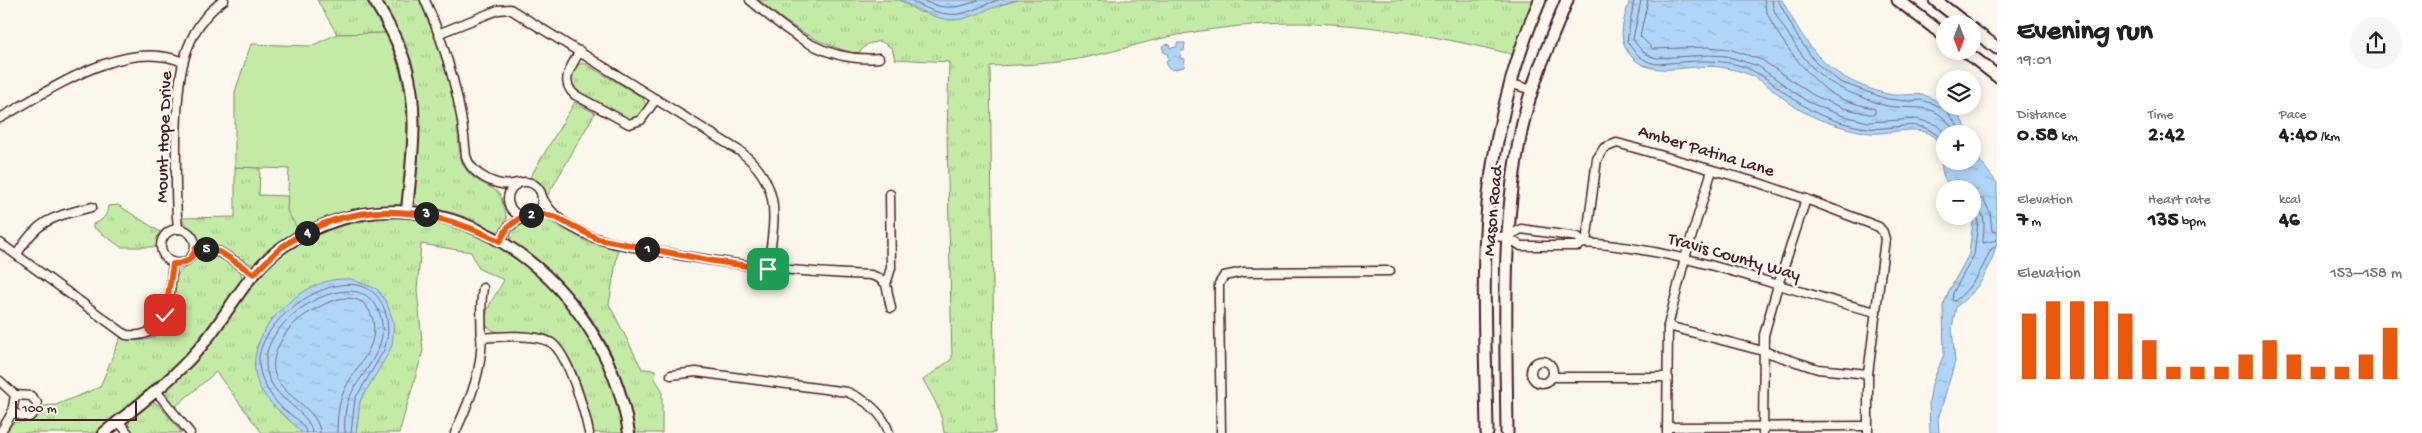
<!DOCTYPE html>
<html lang="en">
<head>
<meta charset="utf-8">
<style>
  body { margin:0; font-family:"Gochi Hand",sans-serif; background:#f6f6f6; color:#202124; height:100vh; display:flex; flex-direction:column; font-size:19px; white-space:nowrap }
  * { box-sizing:border-box; margin:0 }
  p { font-size:16px; color:#757577 }
  .icon { flex:none; width:28px; height:28px; fill:none; stroke:currentColor; stroke-width:2; stroke-linecap:round; stroke-linejoin:round }
  .map { position:relative; flex:1; overflow:hidden }
  .panel { display:flex; flex-direction:column; background:#fff; width:425px }
  .panel>* { flex:none }
  .needle { width:32px; rotate:180deg }
  .buttons { position:absolute; left:1936px; top:15px; display:grid; gap:10px }
  .buttons a { display:grid; place-items:center; width:45px; height:45px; border-radius:50%; background:#fff; box-shadow:0 2px 12px #0003; font-size:25px }
  .scale { position:absolute; left:15px; bottom:12px; width:122px; box-sizing:border-box; padding-left:5px; border:2px solid #4a1f2b; border-top:0; font-size:14px; line-height:18px; white-space:nowrap; color:#4a1f2b; -webkit-text-stroke:4px #fbf7ec; paint-order:stroke }
  .pin { position:absolute; display:grid; place-items:center; width:42px; height:42px; color:#fff; margin:-21px; border-radius:10px; box-shadow:0 2px 8px #0006 }
  .km { position:absolute; width:25px; height:25px; margin:-12px; border-radius:50%; background:#222; color:#fff; font-size:14px; line-height:25px; text-align:center }
  .round { display:grid; place-items:center; flex:none; width:52px; height:52px; border-radius:26px; background:#f6f6f6 }
  .headline { display:flex; align-items:center; justify-content:space-between; height:85px; padding:0 20px }
  h1 { font-size:28px; font-weight:700; line-height:38px }
  .metrics { display:grid; grid-template-columns:repeat(3,1fr); gap:8px; height:85px; padding:5px 20px }
  .metrics div { display:grid; align-content:center }
  .metrics b { font-size:21px; font-weight:700 }
  .metrics small { font-size:14px; font-weight:400 }
  .metrics p { font-size:14px }
  .chart { height:140px; padding:10px 20px }
  .chart p { display:flex; justify-content:space-between }
  .chart svg { width:100%; height:90px; margin-top:5px; stroke:#ea580c; stroke-width:6 }
  main { display:flex; flex:1; min-height:0 }
  .map>svg:first-child { display:block }
  .grass { fill:url(#grass-tufts); stroke:#868568 }
  .park { fill:#c3eba6; stroke:#868568 }
  .water { fill:url(#water-ripples); stroke:#878da7 }
  .lines { fill:none; stroke-linecap:round; stroke-linejoin:round }
  .shore { stroke:#72687d; stroke-width:1 }
  .minor-casing { stroke:#4a1f2b; stroke-width:11 }
  .tertiary-casing { stroke:#4a1f2b; stroke-width:14 }
  .secondary-casing { stroke:#4a1f2b; stroke-width:15 }
  .minor { stroke:#fbf7ec; stroke-width:8 }
  .tertiary { stroke:#fbf7ec; stroke-width:10 }
  .secondary { stroke:#fbf7ec; stroke-width:11 }
  .route-casing { stroke:#fff; stroke-width:10 }
  .route { stroke:#ea580c; stroke-width:6 }
  .labels { text-anchor:middle; dominant-baseline:central; stroke-width:5; stroke-linejoin:round; paint-order:stroke }
  .street-label { font-size:18px; fill:#4a1f2b; stroke:#fbf7ec }
</style>
</head>
<body>
<main>
<div class="map">
<svg width="1997" height="433" viewBox="0 0 1997 433">
  <defs>
    <pattern id="grass-tufts" width="24" height="20" patternUnits="userSpaceOnUse" patternTransform="scale(1.25)"><rect width="24" height="20" fill="#c3eba6"/><path d="M3 7l-1-3M5 7V3M7 7l1-3M15 17l-1-3M17 17v-4M19 17l1-3" fill="none" stroke="#a9c98f"/></pattern>
    <pattern id="water-ripples" width="26" height="14" patternUnits="userSpaceOnUse" patternTransform="scale(1.25)"><rect width="26" height="14" fill="#afd6f9"/><path d="M2 4q2-2 4 0t4 0M15 11q2-2 4 0t4 0" fill="none" stroke="#98b7d6"/></pattern>
  </defs>
  <rect width="100%" height="100%" fill="#fbf7ec"/>
  <filter id="ink" filterUnits="userSpaceOnUse"><feTurbulence type="fractalNoise" baseFrequency=".02" numOctaves="2"/><feDisplacementMap in="SourceGraphic" scale="10" xChannelSelector="R" yChannelSelector="G"/><feConvolveMatrix kernelMatrix="1 2 1 2 8 2 1 2 1" color-interpolation-filters="sRGB"/></filter>
  <g filter="url(#ink)">
    <g class="grass">
      <path d="M317,0H366L386,33L337,34Z"/>
      <path d="M381,0H419C435,35 447,71 456,109C460,127 455,154 466,170C473,181 490,185 500,194L507,219L500,231C491,234 449,214 435,211C426,210 419,210 414,202C417,150 425,95 404,45C398,29 389,15 381,0Z"/>
      <path d="M759,0H900L919,12L965,18L983,10L1018,0H1534L1515,55C1429,34 1341,17 1252,25C1217,28 1181,33 1147,42C1128,47 1108,53 1088,57C1056,64 1023,65 990,66L995,433H944C942,412 934,398 923,380L952,359L947,134L949,62L895,59L892,48L880,41L868,44L858,53H852C813,41 789,26 759,0Z"/>
      <path d="M584,63L643,98L646,106L639,118L630,121L575,91C568,81 571,75 577,65Z"/>
      <path d="M575,102L595,113L545,200L540,187L529,179Z"/>
      <path d="M235,167L260,168L259,195L288,196V211L299,231L283,240L260,263L253,265L231,253L199,241L181,218L235,217Z"/>
      <path d="M118,205L162,233L156,247H121L93,227V224C103,221 107,216 108,206Z"/>
      <path d="M382,218C393,218 405,217 416,219C498,227 583,301 610,378C616,395 619,415 624,433H594C589,408 574,347 549,336C530,327 500,341 486,325C484,307 496,296 504,280L479,269L471,252L421,244L417,290L423,351L399,433H356L360,401L392,345L272,318L256,348L280,413L292,420L302,433H262L216,372L175,407L167,399V389C178,378 191,368 200,357C226,326 246,287 276,260C305,233 344,224 382,218Z"/>
      <path d="M535,218L547,220L586,241L618,250L609,304L642,369L656,370L655,379L662,390V433H634C628,375 597,314 554,275C540,263 524,254 511,242C507,225 524,224 535,218Z"/>
      <path d="M211,255L226,261L241,272L242,282L192,349L176,365L95,433H5L13,423C27,420 38,424 41,406L56,405L100,387L120,338C178,353 162,302 178,274C181,269 186,268 190,264C197,258 201,256 211,255Z"/>
      <path d="M153,402L159,405L182,433H132L128,428L130,418L149,403Z"/>
    </g>
    <path class="park" d="M386,33C414,95 407,135 403,200C396,211 382,207 370,209C346,211 321,220 299,231L287,211L289,169L235,167V92L251,44L311,46L337,34Z"/>
    <g class="water">
      <path d="M900,0H1018C999,4 984,12 966,18C943,25 919,10 900,0Z"/>
      <path d="M1630,0H1782C1810,52 1827,78 1887,94C1899,97 1911,93 1922,95C1932,96 1942,106 1949,106L1960,118L1970,134H1945V161H1972L1973,141L1980,161L1997,183V243L1991,263L1982,280L1972,293L1956,307L1952,329L1955,362L1938,419L1939,433H1930L1929,403L1932,384L1944,354L1943,306L1949,291L1969,254L1973,222L1972,189H1953C1950,185 1945,181 1944,177C1938,163 1947,145 1932,135C1913,123 1885,137 1864,132C1844,128 1822,122 1804,112C1786,103 1772,86 1754,77C1746,72 1735,70 1725,68C1697,61 1656,80 1634,59C1615,42 1623,21 1630,0Z"/>
      <path d="M1177,43H1185L1184,51H1181L1180,58L1185,59L1184,67L1172,70L1171,68H1168L1166,61L1169,60L1167,53H1164L1162,46L1169,44L1170,48L1177,47Z"/>
      <path d="M351,279L377,289L387,303L394,324L392,345L388,354L360,401L356,433H302C287,415 262,402 256,377C246,334 292,289 332,280C338,279 345,279 351,279Z"/>
    </g>
    <g class="lines">
      <g class="shore">
        <path d="M910,0C925,8 945,18 964,13C975,10 986,4 998,0"/>
        <path d="M922,0C941,10 959,9 978,0"/>
        <path d="M1634,0L1627,41C1634,53 1642,61 1656,64C1689,62 1726,55 1757,73C1773,82 1788,96 1804,106C1820,117 1848,126 1868,128C1901,131 1921,113 1945,144"/>
        <path d="M1641,0L1633,39C1639,49 1645,55 1656,58L1709,55L1726,56L1758,66L1808,102L1840,115L1868,122L1917,119L1937,125L1945,134"/>
        <path d="M1648,0L1640,36L1653,49L1709,47L1729,49L1762,60L1813,95L1843,108L1869,114H1875V109C1862,105 1846,102 1834,95C1812,83 1765,25 1764,0"/>
        <path d="M1772,0C1772,13 1784,27 1790,37C1810,69 1826,85 1862,97C1870,100 1879,104 1887,106C1922,111 1933,99 1957,134"/>
        <path d="M1778,0L1797,36L1816,63L1840,82L1887,99L1908,101L1921,100L1934,104L1945,109L1964,134"/>
        <path d="M1972,198L1983,199L1990,212L1992,231L1997,232"/>
        <path d="M1972,205C1989,211 1983,230 1983,243L1997,240"/>
        <path d="M1972,212L1976,214L1978,222L1974,255L1953,293L1952,300L1955,301C1973,286 1982,270 1991,249L1997,246"/>
        <path d="M306,433C304,421 291,416 283,409C270,396 258,378 259,358C264,308 365,249 385,311C389,325 389,338 383,352L355,399L351,433"/>
        <path d="M312,433C311,408 263,399 266,359C269,310 373,254 382,324C386,350 361,374 350,396C345,406 344,421 345,433"/>
        <path d="M320,433C318,398 255,394 279,345C288,326 300,317 319,307C332,300 347,294 362,302C367,306 370,311 372,317C382,348 351,369 342,396C338,408 337,421 337,433"/>
      </g>
      <g class="minor-casing">
        <g id="minor">
          <path d="M425,0C447,50 462,101 466,156C471,175 499,189 517,183"/>
          <path d="M750,0C789,33 825,63 879,58"/>
          <path d="M440,33L498,10L510,9L741,152C784,186 774,220 768,269"/>
          <path d="M580,51C571,67 559,81 575,95L629,124L641,120L656,99"/>
          <path d="M1512,84L1532,90"/>
          <path d="M0,118C51,90 124,37 183,62"/>
          <circle cx="525" cy="199" r="17"/>
          <path d="M890,194L891,268L886,284L891,308"/>
          <path d="M542,197C552,217 568,226 588,235C611,245 638,247 662,252C733,265 799,273 871,275L879,278L886,284"/>
          <circle cx="178" cy="246" r="17"/>
          <path d="M178,229C175,199 176,170 176,140C178,89 177,33 224,0"/>
          <path d="M1487,236L1507,237L1521,246H1578L1583,243C1684,248 1778,289 1876,312"/>
          <path d="M1507,237L1521,229L1578,237L1583,243"/>
          <path d="M500,241L508,227L526,216"/>
          <path d="M0,243L126,335C171,340 169,296 173,263"/>
          <path d="M1586,243L1597,159L1604,148L1617,143L1759,183L1806,199L1879,227L1883,232L1885,239L1868,374V433"/>
          <path d="M196,248L220,252L254,274"/>
          <path d="M17,254C39,218 53,217 92,207"/>
          <path d="M1668,326L1763,351L1818,369L1868,374"/>
          <path d="M481,338C499,336 534,334 550,342C568,352 585,413 589,433"/>
          <circle cx="1542" cy="372" r="11"/>
          <path d="M671,375L696,372L847,392C866,400 883,412 889,433"/>
          <path d="M1553,377H1667"/>
          <path d="M0,381L15,395L12,413L0,433"/>
          <path d="M156,391L190,433"/>
          <path d="M12,413L29,417L37,410V403L31,396L15,395"/>
          <path d="M118,421L128,433"/>
          <path d="M1667,427L1867,426"/>
          <path d="M455,433C467,406 479,380 481,351C483,329 479,309 483,288"/>
          <path d="M1221,433L1219,301V284L1224,276L1243,272L1390,271"/>
          <path d="M1667,433L1668,326L1685,258L1712,170"/>
          <path d="M1763,433L1764,335L1778,285L1806,199"/>
        </g>
      </g>
      <g class="tertiary-casing">
        <g id="tertiary">
          <path d="M374,0C387,21 399,42 406,66C420,112 411,164 407,211"/>
          <path d="M104,433C136,407 170,382 197,351C227,318 246,271 284,246C433,147 605,275 629,433"/>
        </g>
      </g>
      <g class="secondary-casing">
        <g id="secondary">
          <path d="M1898,0L1945,36"/>
          <path d="M1935,0L1966,24"/>
          <path d="M1972,29L1997,48"/>
          <path d="M1965,51L1997,76"/>
          <path d="M1487,433C1486,351 1480,268 1490,186C1498,123 1515,58 1540,0"/>
          <path d="M1507,433C1506,327 1500,218 1525,114C1535,75 1552,37 1567,0"/>
        </g>
      </g>
      <use href="#minor" class="minor"/>
      <use href="#tertiary" class="tertiary"/>
      <use href="#secondary" class="secondary"/>
    </g>
  </g>
  <g class="lines" filter="url(#ink)">
    <g class="route-casing">
      <path id="route" d="M165,315L173,264C186,264 192,260 196,248L220,252L254,274C263,265 272,255 282,247C352,196 428,206 500,241L508,227L520,218L544,214L557,218L598,239L713,261L768,269"/>
    </g>
    <use href="#route" class="route"/>
  </g>
  <g class="labels">
    <g class="street-label">
      <text transform="translate(165 137) rotate(-88)">Mount Hope Drive</text>
      <text transform="translate(1706 152) rotate(17)">Amber Patina Lane</text>
      <text transform="translate(1494 211) rotate(-85)">Mason Road</text>
      <text transform="translate(1734 258) rotate(16)">Travis County Way</text>
    </g>
  </g>
</svg>
<div class="buttons">
<a><svg class="needle" viewBox="-14 -14 28 28"><path d="M0-13l5 13h-10z" fill="#e53935"/><path d="M0 13l5-13h-10z" fill="#757577"/></svg></a>
<a><svg class="icon" aria-label="layers" viewBox="0 0 24 24"><path d="M12 4l9 5-9 5-9-5zM3 14l9 5 9-5"/></svg></a>
<a>+</a>
<a>−</a>
</div>
<div class="scale">100 m</div>
<div class="pin" style="left:768px;top:269px;background:#1e9e55"><svg class="icon" aria-label="arrive" viewBox="0 0 24 24"><path d="M6 21V4h12l-3 4 3 4H6"/></svg></div>
<div class="pin" style="left:165px;top:315px;background:#d93025"><svg class="icon" aria-label="check" viewBox="0 0 24 24"><path d="M5 12l5 5 9-10"/></svg></div>
<b class="km" style="left:647px;top:249px">1</b>
<b class="km" style="left:531px;top:215px">2</b>
<b class="km" style="left:426px;top:214px">3</b>
<b class="km" style="left:307px;top:233px">4</b>
<b class="km" style="left:206px;top:249px">5</b>
</div>
<section class="panel">
<div class="headline"><div><h1>Evening run</h1><p>19:01</p></div><a class="round"><svg class="icon" aria-label="share" viewBox="0 0 24 24"><path d="M12 15V3M7 8l5-5 5 5M5 13v7h14v-7"/></svg></a></div>
<div class="metrics">
<div><p>Distance</p><b>0.58<small> km</small></b></div>
<div><p>Time</p><b>2:42</b></div>
<div><p>Pace</p><b>4:40<small> /km</small></b></div>
</div>
<div class="metrics">
<div><p>Elevation</p><b>7<small> m</small></b></div>
<div><p>Heart rate</p><b>135<small> bpm</small></b></div>
<div><p>kcal</p><b>46</b></div>
</div>
<div class="chart"><p><span>Elevation</span>153–158 m</p>
<svg viewBox="0 0 160 44" preserveAspectRatio="none"><path d="M5 44V12M15 44V6M25 44V6M35 44V6M45 44V12M55 44V25M65 44V38M75 44V38M85 44V38M95 44V32M105 44V25M115 44V32M125 44V38M135 44V38M145 44V32M155 44V19"/></svg>
</div>
</section>
</main>
</body>
</html>
